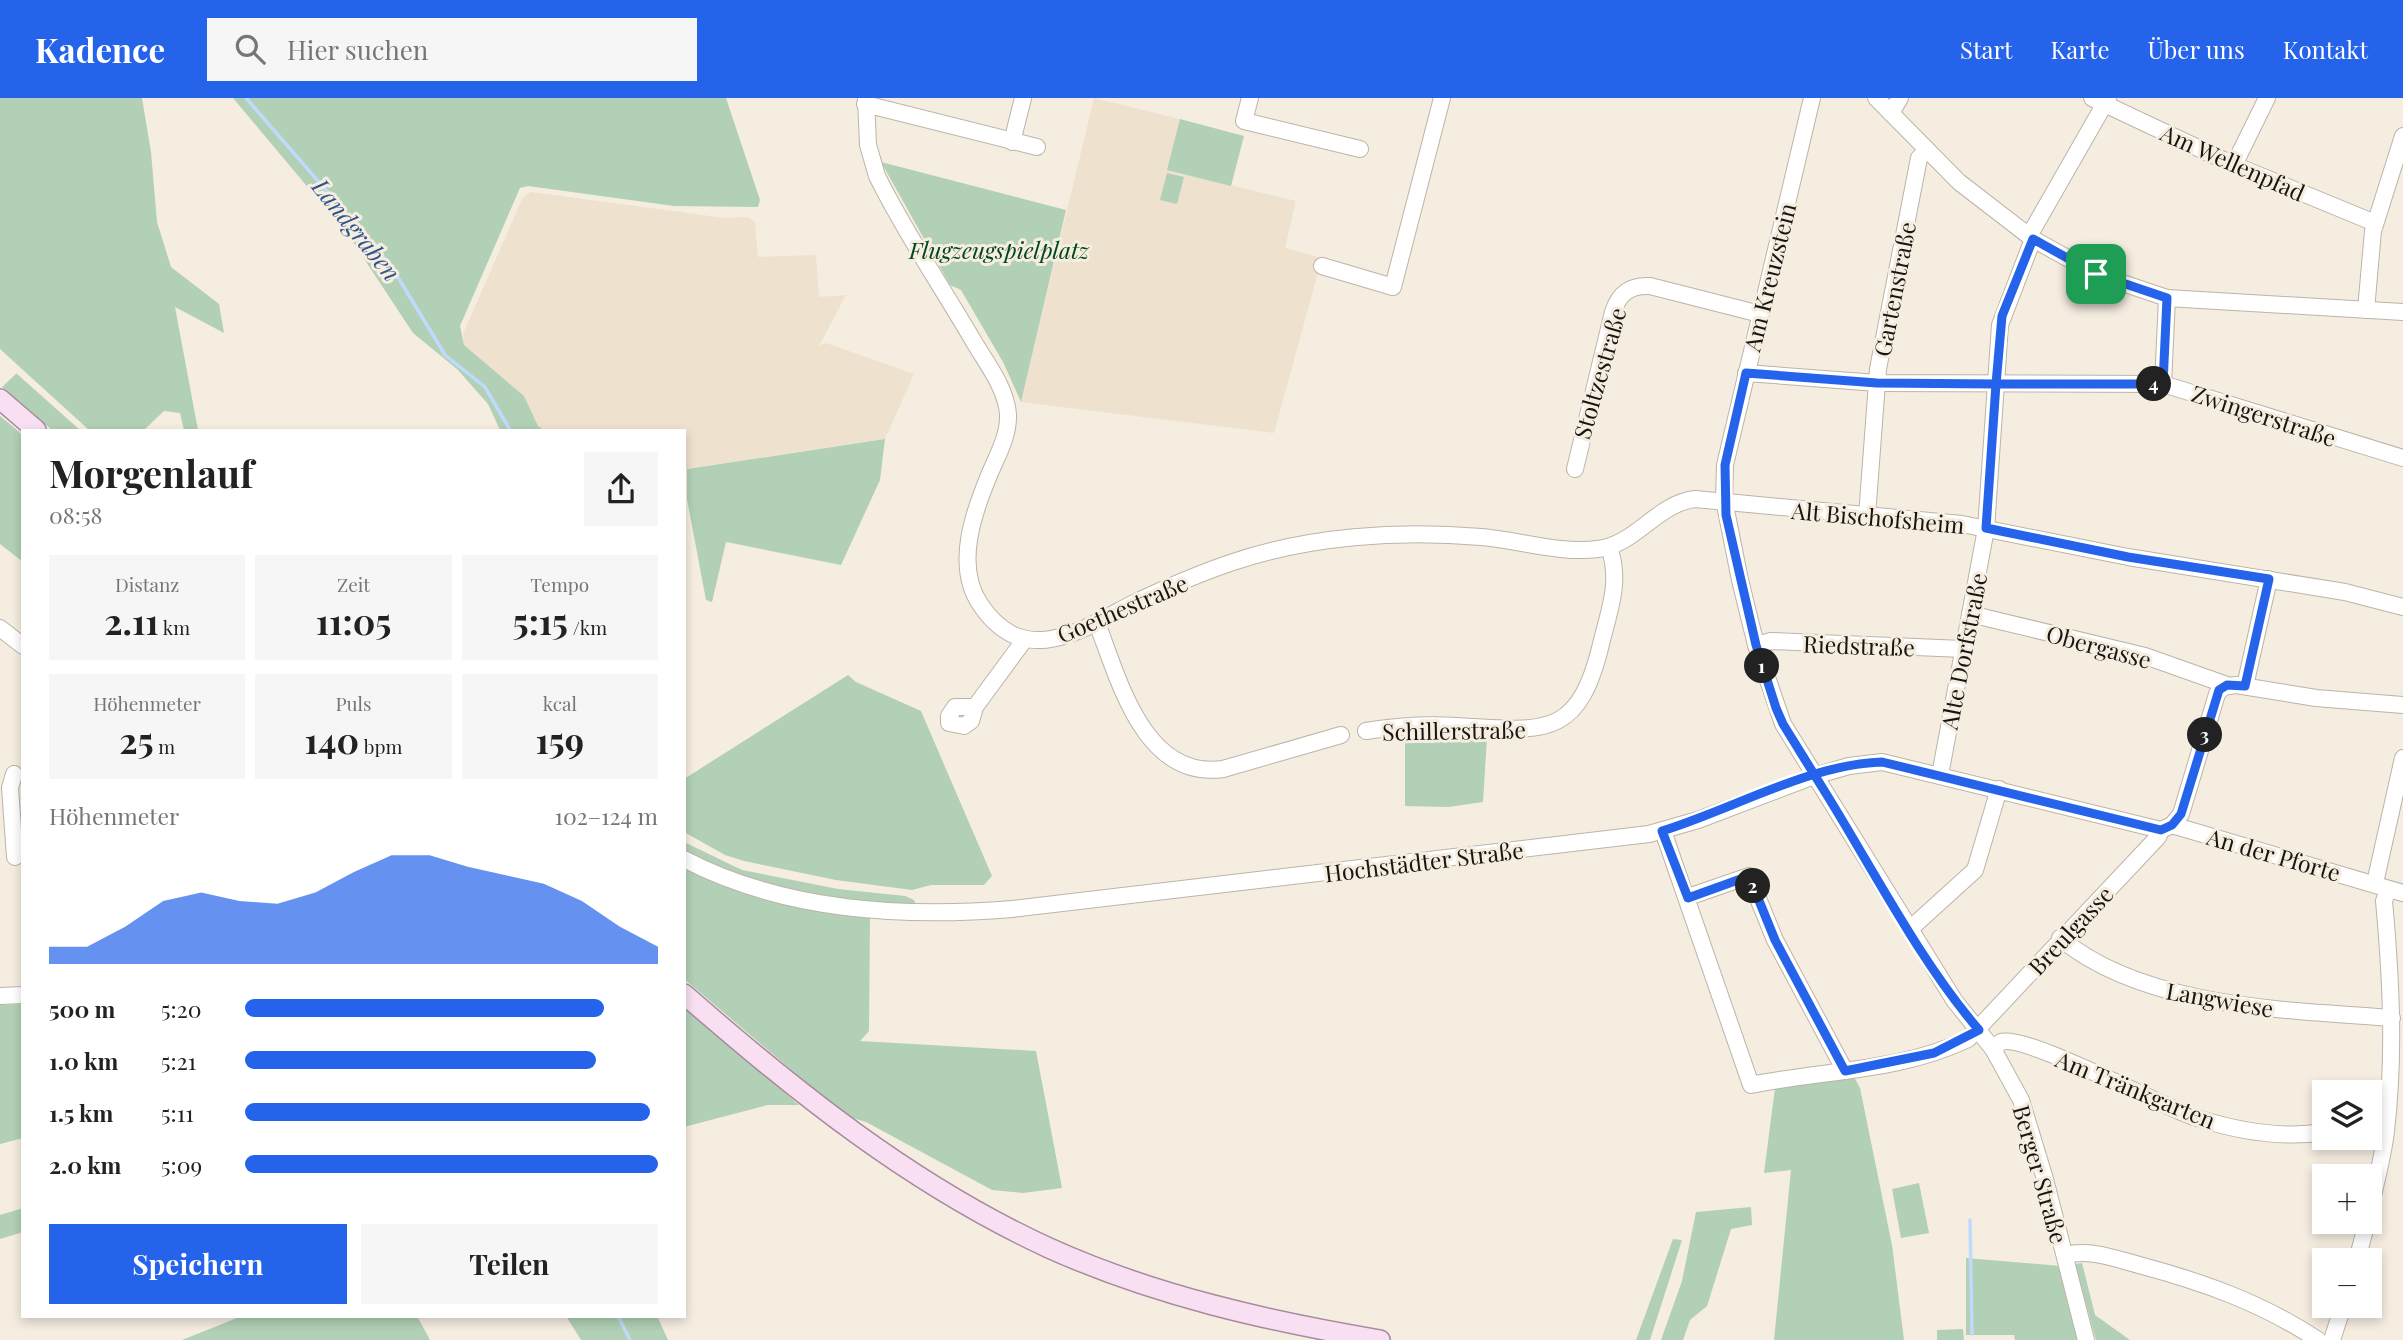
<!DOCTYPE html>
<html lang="de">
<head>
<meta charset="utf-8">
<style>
  body { margin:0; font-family:"Playfair Display",serif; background:#f6f6f6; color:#222; height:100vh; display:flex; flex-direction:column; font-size:26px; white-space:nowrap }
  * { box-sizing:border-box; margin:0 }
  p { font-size:23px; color:#767676 }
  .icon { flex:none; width:38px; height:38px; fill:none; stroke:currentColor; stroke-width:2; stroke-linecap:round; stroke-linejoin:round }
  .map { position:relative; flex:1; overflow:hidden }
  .sheet { position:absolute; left:21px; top:331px; width:665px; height:889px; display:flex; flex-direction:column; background:#fff; border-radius:0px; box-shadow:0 4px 10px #0003 }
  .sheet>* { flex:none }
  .controls { position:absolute; left:2312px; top:982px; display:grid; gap:14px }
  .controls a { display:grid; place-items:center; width:70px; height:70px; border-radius:0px; background:#fff; box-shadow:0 4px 10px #0003; font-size:35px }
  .pin { position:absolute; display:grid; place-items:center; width:60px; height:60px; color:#fff; margin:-30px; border-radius:14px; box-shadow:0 4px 10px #0006 }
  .km { position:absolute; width:35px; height:35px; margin:-18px; border-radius:50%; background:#222; color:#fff; font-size:19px; line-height:35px; text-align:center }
  .round { display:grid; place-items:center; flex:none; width:74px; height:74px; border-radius:0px; background:#f6f6f6 }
  .headline { display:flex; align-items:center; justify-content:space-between; height:119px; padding:0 28px }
  h1 { font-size:38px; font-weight:700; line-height:52px }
  .metrics { display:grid; grid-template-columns:repeat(3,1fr); gap:10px; height:119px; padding:7px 28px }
  .metrics div { display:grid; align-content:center; border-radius:0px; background:#f6f6f6; text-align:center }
  .metrics b { font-size:35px; font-weight:700 }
  .metrics small { font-size:19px; font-weight:400 }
  .metrics p { font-size:19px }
  .chart { height:196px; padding:14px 28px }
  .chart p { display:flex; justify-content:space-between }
  .chart svg { width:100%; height:126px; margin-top:7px; fill:#2563eb; opacity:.7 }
  .cta { display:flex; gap:14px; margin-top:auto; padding:14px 28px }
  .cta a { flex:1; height:80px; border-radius:0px; background:#2563eb; color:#fff; font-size:28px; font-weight:700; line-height:80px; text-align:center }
  .cta a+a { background:#f6f6f6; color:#222 }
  ul { padding:0 28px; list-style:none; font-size:23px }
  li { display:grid; grid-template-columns:112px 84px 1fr; align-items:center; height:52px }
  li i { height:18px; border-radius:9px; background:#2563eb }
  header { display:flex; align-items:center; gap:42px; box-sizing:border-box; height:98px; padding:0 35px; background:#2563eb; color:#fff }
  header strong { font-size:33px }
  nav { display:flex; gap:38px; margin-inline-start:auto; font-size:24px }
  .search { width:490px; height:63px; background:#f6f6f6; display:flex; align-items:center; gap:18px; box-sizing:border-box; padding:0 24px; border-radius:0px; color:#767676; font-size:26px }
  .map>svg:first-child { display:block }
  .built { fill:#eee1ce }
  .green { fill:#b1d0b5 }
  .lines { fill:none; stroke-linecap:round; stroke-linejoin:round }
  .stream { stroke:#c1d9fd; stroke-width:3.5 }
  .minor-casing { stroke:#bcb4a8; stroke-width:18 }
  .major-casing { stroke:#a68a9d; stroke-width:22 }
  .minor { stroke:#fff; stroke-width:16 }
  .major { stroke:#f8dff1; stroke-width:19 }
  .route-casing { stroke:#fff; stroke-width:14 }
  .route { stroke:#2563eb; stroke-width:9 }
  .labels { text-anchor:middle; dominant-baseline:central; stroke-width:6; stroke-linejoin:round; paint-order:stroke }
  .street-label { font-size:23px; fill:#181511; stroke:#f6ede1 }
  .park-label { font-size:23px; font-style:italic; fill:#004719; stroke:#f6ede1 }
  .water-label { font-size:24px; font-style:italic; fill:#2f538a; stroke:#f6ede1 }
</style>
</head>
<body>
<header>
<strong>Kadence</strong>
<div class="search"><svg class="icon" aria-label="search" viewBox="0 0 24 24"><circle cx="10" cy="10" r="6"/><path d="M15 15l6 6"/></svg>Hier suchen</div>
<nav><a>Start</a><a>Karte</a><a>Über uns</a><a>Kontakt</a></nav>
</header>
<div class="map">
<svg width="2403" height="1242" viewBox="0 0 2403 1242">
  <rect width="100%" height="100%" fill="#f6ede1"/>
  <g class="built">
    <path d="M1094,0L1180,21L1168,72L1296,103L1285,150L1322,160L1274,335L1021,304Z"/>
    <path d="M531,94L725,120L748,119L755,124L758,159L816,157L819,199L846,197L819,248L826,245L914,276L885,341L684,371V332H544L538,328L524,298L464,247L463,236L523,99Z"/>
  </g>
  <g class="green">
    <path d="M0,0H142L151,54L157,124L171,169L219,206L224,235L175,209L198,332H184L180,315L164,313L144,332H89L0,251Z"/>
    <path d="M233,0H726L760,102L758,109L674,108L528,88L520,90L460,228L464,247L524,298L538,328L544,332H500L488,306L457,271L413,235L351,141Z"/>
    <path d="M1180,21L1244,38L1231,88L1167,72Z"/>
    <path d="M881,64L1066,112L1021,304L1003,264L961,192L950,187Z"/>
    <path d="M1167,75L1184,79L1177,106L1160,102Z"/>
    <path d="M17,275V276L80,332H52L2,289Z"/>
    <path d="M0,318L23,337V464L0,446Z"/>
    <path d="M885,341L880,382L841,467L726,444L712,504L706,502L687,401V371Z"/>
    <path d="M848,577L856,584L921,613L992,778L984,787H931L912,792L836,782L744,763L725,757L684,734V681Z"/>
    <path d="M1453,637L1487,639L1483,704L1448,709L1405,708V644L1447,643Z"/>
    <path d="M684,744L742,772L838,791L905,798L914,802L917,809C829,803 766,790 684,754Z"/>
    <path d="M684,765L870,817L869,933L860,943L1036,953L1062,1090L1023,1095L992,1092L866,1024L846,1018L684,881Z"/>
    <path d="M23,906V1040L0,1046V907Z"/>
    <path d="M684,908L799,1007H768L684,1029Z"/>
    <path d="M1854,979L1860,990L1892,1147L1904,1242H1774L1791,1072L1764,1075L1775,990Z"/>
    <path d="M1919,1085L1929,1135L1901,1140L1892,1091Z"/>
    <path d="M1751,1109L1752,1127L1731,1131L1707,1208L1690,1222L1683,1242H1661L1682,1183L1696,1114Z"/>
    <path d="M23,1110V1134L0,1141V1117Z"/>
    <path d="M1673,1141L1682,1142L1650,1242H1636Z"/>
    <path d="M1966,1160L2061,1168L2080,1242H2015L2014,1237H1966Z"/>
    <path d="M2082,1165L2095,1217L2130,1242H2096L2075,1166Z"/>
    <path d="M242,1218H417L430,1242H182Z"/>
    <path d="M566,1218H657L668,1242H581Z"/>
    <path d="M1963,1231L1964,1242H1937V1232Z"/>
  </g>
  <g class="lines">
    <g class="stream">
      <path d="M246,0L390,166L445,257L485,289L510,332"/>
      <path d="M1970,1122L1972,1236"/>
      <path d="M618,1218L630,1242"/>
    </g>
    <g class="minor-casing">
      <g id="minor">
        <path d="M866,0L868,47L877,78C905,135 942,189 974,244C987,266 1006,290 1008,316C1009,337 998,356 990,375C974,413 954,467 980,506C1025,574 1084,530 1138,503C1168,489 1198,476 1230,465C1309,438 1398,432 1481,439C1518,442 1561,456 1598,451C1637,446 1656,406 1695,401L1962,426L2128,459L2345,494L2403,509"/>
        <path d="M1250,0L1244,23L1360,51"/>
        <path d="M1812,0L1725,367L1724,402L1740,482L1756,547L1783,626L1954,902L1993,951L2021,1002L2045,1081L2086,1242"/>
        <path d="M1876,0L1959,84L2033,141L2096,176L2167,200L2403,214"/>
        <path d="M2092,0L2234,67L2375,125"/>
        <path d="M865,6L1037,49"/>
        <path d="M1891,15L1900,0"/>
        <path d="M1012,44L1023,0"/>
        <path d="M2234,67L2267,0"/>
        <path d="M2029,138L2108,0"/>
        <path d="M1322,168L1393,189L1442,0"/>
        <path d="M2366,212L2373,133L2403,38"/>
        <path d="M1746,275L1877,285L2163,286L2403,360"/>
        <path d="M2163,286L2167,200"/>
        <path d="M1575,371L1613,214C1619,196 1629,187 1650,188L1760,216"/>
        <path d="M1867,418L1878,271L1919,60L1926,53"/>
        <path d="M1970,516L2145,558L2227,587"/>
        <path d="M1097,525C1119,582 1144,682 1223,671L1341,637"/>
        <path d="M0,530L23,548"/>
        <path d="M1756,547L1771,543L1963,551"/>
        <path d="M2245,588L2269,481"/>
        <path d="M975,609H955L949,618V625L964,628L971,623L975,609L1025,541"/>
        <path d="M1366,633C1396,628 1427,626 1457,628C1545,633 1579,642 1602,542C1610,510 1621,482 1609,449"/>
        <path d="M14,676L10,690L15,759"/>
        <path d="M1940,677L1986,431L2000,227L2033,141"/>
        <path d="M2172,727L2403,795"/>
        <path d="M1663,733L1751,987C1823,972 1900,974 1968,941L2158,739L2161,732"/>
        <path d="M684,761C783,813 903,820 1012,811L1649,736L1698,722L1814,678L1849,668L1882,664L2161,732L2172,727L2181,716L2217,596L2223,589L2236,587L2316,600L2403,607"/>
        <path d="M2375,785L2403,660"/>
        <path d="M1688,799L1749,778L1775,842L1845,973"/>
        <path d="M1910,831L1975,772L1999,691"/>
        <path d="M2060,840C2144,910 2287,912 2392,920"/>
        <path d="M0,898L23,897"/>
        <path d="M1993,951C1996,949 1998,946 2001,944C2024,935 2164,1010 2197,1020C2238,1033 2281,1041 2324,1034"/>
        <path d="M2370,1023L2387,1021"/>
        <path d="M2370,1112C2375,1086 2383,1060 2386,1033C2395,956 2391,880 2384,803L2388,792"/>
        <path d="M2065,1157C2091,1151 2113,1160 2139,1167C2203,1184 2262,1205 2318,1242"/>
        <path d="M2357,1162L2367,1124"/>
        <path d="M2332,1242L2343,1208"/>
      </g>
    </g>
    <g class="major-casing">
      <g id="major">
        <path d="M0,301L36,332"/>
        <path d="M684,896C796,994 912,1087 1049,1150C1153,1197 1267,1223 1380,1242"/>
      </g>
    </g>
    <use href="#minor" class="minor"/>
    <use href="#major" class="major"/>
  </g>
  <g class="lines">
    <g class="route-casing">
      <path id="route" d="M2096,176L2033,141L2002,218L1996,286L1877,285L1746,275L1725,367L1726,417L1756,547L1776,610L1783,626L1830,702C1876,777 1922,866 1979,932L1934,955L1845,973L1775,842L1749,778L1688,800L1662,733C1731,712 1810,666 1882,664L2161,732L2172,727L2181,716L2219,592L2227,587L2245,588L2269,481L2128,459L1986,430L1996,286H2163L2167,200L2096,176"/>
    </g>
    <use href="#route" class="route"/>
  </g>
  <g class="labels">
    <g class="street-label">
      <text transform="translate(2233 64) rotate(24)">Am Wellenpfad</text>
      <text transform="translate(1769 179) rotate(-76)">Am Kreuzstein</text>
      <text transform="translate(1894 191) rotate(-79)">Gartenstraße</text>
      <text transform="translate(1599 275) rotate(-74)">Stoltzestraße</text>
      <text transform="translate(2264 317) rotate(18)">Zwingerstraße</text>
      <text transform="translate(1878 419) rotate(5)">Alt Bischofsheim</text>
      <text transform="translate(1122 510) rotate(-23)">Goethestraße</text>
      <text transform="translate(1859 547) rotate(2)">Riedstraße</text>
      <text transform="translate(2099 548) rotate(15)">Obergasse</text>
      <text transform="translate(1963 553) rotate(-79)">Alte Dorfstraße</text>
      <text transform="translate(1454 632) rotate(-1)">Schillerstraße</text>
      <text transform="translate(2274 756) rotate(16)">An der Pforte</text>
      <text transform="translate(1424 763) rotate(-7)">Hochstädter Straße</text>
      <text transform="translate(2070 832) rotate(-47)">Breulgasse</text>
      <text transform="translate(2220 901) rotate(10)">Langwiese</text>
      <text transform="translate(2136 991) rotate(22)">Am Tränkgarten</text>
      <text transform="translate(2041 1076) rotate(74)">Berger Straße</text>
    </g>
    <g class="park-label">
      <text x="999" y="151">Flugzeugspielplatz</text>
    </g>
    <g class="water-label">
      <text transform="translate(357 131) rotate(51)">Landgraben</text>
    </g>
  </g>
</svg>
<div class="controls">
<a><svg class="icon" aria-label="layers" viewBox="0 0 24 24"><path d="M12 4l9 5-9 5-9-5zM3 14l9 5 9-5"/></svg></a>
<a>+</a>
<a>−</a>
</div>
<div class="pin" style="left:2096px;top:176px;background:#1e9e55"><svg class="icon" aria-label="arrive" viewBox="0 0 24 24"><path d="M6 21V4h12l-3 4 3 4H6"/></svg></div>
<b class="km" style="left:1762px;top:568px">1</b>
<b class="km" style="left:1753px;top:788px">2</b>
<b class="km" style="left:2205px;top:637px">3</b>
<b class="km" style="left:2154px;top:286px">4</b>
<section class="sheet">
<div class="headline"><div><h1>Morgenlauf</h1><p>08:58</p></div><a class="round"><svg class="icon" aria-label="share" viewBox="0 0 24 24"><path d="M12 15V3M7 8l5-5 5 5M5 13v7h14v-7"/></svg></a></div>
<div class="metrics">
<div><p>Distanz</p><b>2.11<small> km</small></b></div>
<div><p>Zeit</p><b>11:05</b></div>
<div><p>Tempo</p><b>5:15<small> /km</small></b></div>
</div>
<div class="metrics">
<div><p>Höhenmeter</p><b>25<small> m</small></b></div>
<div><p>Puls</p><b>140<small> bpm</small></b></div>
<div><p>kcal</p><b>159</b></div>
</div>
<div class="chart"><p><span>Höhenmeter</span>102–124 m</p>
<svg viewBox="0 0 160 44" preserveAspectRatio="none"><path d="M0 44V38L10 38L20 31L30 22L40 19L50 22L60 23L70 19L80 12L90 6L100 6L110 10L120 13L130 16L140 22L150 31L160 38V44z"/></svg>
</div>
<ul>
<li><b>500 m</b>5:20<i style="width:87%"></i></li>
<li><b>1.0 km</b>5:21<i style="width:85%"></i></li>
<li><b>1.5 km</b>5:11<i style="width:98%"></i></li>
<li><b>2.0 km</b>5:09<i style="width:100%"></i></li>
</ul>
<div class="cta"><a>Speichern</a><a>Teilen</a></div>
</section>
</div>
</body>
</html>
